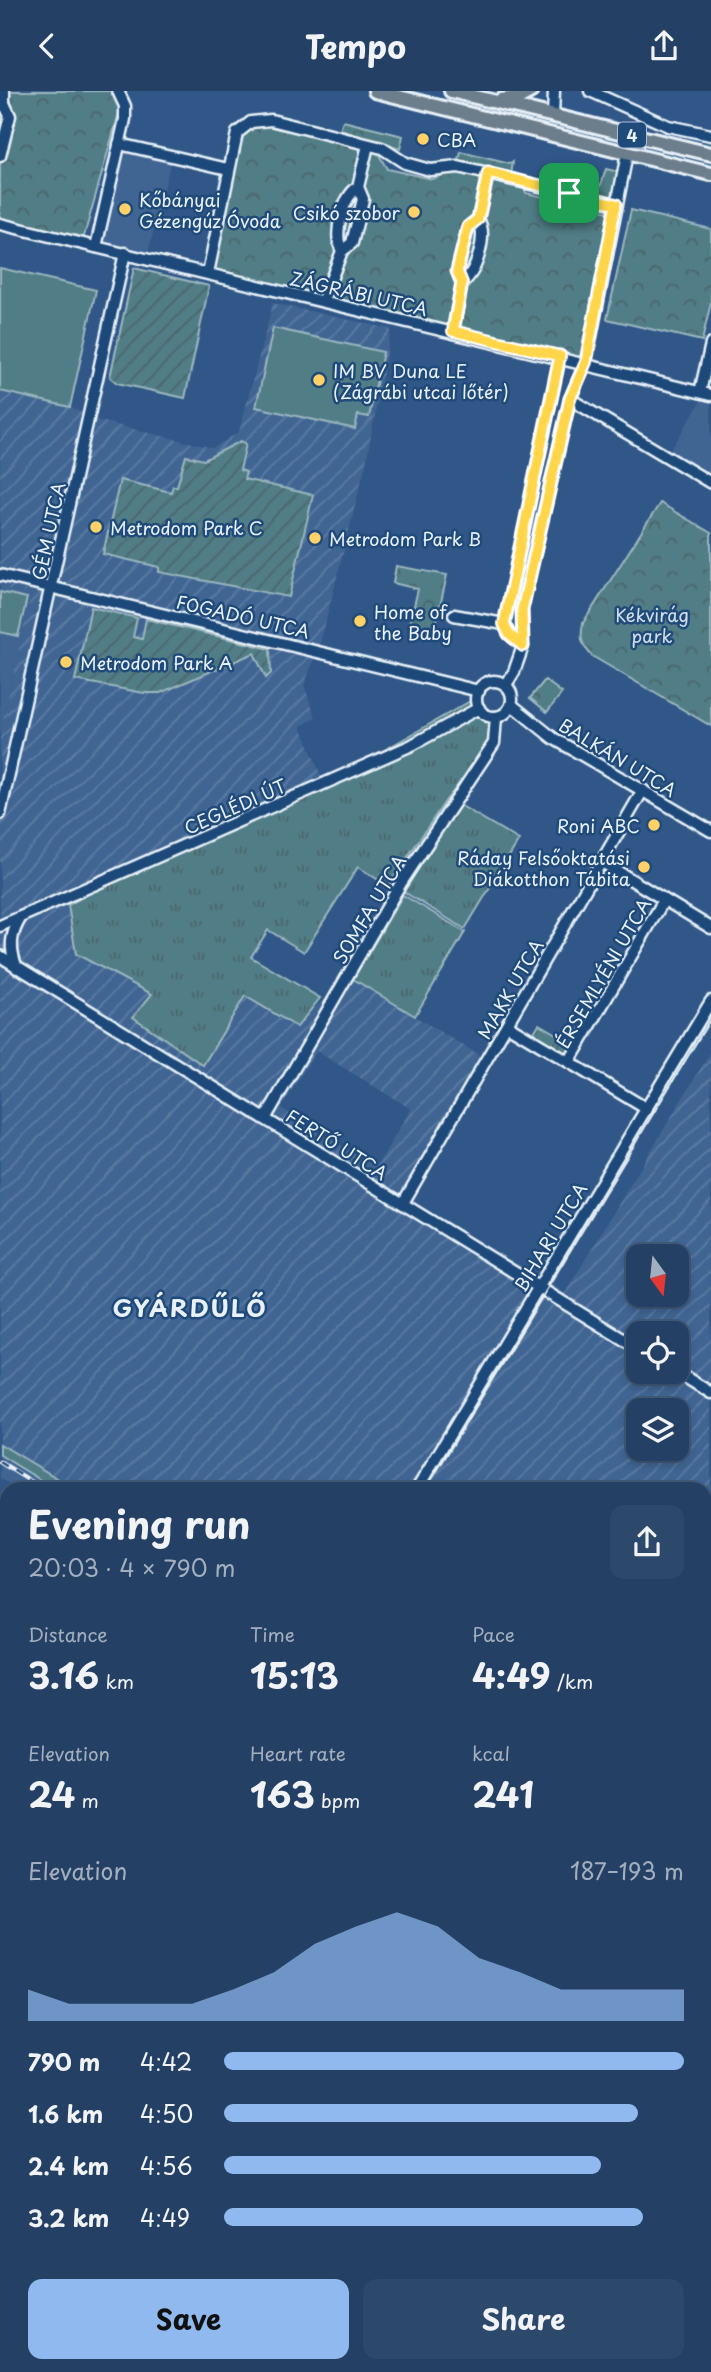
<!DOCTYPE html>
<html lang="en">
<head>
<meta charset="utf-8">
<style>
  body { margin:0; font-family:"Playpen Sans",sans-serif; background:#2c486b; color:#f1f3f6; height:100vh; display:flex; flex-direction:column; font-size:26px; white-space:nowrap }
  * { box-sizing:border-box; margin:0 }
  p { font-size:23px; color:#a3afbf }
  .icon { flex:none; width:38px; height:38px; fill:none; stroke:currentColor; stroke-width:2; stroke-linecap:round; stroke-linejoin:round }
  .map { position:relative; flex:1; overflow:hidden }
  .drawer { position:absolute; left:0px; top:1391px; width:712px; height:891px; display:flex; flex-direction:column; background:#244165; border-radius:21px 21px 0 0; box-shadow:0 4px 10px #0003,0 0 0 2px #415a79 }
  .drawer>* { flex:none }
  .needle { width:46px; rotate:165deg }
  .buttons { position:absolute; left:626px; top:1153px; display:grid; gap:14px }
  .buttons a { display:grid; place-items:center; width:63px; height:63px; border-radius:14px; background:#244165; box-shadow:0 4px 10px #0003,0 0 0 2px #415a79; font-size:35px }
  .pin { position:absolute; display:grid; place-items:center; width:60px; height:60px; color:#fff; margin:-30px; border-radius:14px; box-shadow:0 4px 10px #0006 }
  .round { display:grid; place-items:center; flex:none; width:74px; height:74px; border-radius:14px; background:#2c486b }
  .summary { display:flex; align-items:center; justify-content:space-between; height:119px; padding:0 28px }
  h1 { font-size:38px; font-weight:700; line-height:52px }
  .figures { display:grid; grid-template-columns:repeat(3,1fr); gap:10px; height:119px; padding:7px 28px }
  .figures div { display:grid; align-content:center }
  .figures b { font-size:35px; font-weight:700 }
  .figures small { font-size:19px; font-weight:400 }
  .figures p { font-size:19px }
  .chart { height:196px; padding:14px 28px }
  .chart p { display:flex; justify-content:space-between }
  .chart svg { width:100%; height:126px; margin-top:7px; fill:#90b9f0; opacity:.7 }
  .button { display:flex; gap:14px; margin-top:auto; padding:14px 28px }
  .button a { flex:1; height:80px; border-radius:14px; background:#90b9f0; color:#111; font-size:28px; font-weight:700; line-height:80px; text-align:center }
  .button a+a { background:#2c486b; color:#f1f3f6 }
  ul { padding:0 28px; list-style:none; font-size:23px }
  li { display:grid; grid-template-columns:112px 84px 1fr; align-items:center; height:52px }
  li i { height:18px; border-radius:9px; background:#90b9f0 }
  header { display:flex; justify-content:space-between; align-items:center; height:91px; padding:0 28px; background:#244165; font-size:32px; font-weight:700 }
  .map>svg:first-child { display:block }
  .built { fill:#416593 }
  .industrial { fill:url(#industrial-furrows); fill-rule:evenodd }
  .grass { fill:url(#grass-tufts); stroke:#9cb7bf; stroke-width:2 }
  .park { fill:url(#park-crowns); stroke:#9cb7bf; stroke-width:2 }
  .garden { fill:url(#garden-furrows); stroke:#9cb7bf; stroke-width:2 }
  .pitch { fill:#517d86; stroke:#9cb7bf; stroke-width:2 }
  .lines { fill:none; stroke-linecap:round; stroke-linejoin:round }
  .minor-casing { stroke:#e8f1f8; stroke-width:15 }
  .major-casing { stroke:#e8f1f8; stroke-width:18 }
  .minor { stroke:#1f4a7a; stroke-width:10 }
  .major { stroke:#6c7d8c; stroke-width:12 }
  .tram { stroke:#e8f1f8; stroke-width:2 }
  .rail-casing { stroke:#e8f1f8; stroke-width:5 }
  .rail { stroke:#1f4a7a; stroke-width:2.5; stroke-dasharray:8; stroke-linecap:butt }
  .route-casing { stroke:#fff; stroke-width:14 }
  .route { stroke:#ffd54a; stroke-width:9 }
  .poi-dot { fill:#ffd166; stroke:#1f4a7a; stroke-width:2.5 }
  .labels { text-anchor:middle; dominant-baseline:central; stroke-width:5; stroke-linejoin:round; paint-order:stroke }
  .shield { fill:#1f4a7a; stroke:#acbfd2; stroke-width:2 }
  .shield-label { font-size:16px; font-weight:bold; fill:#e8f1f8 }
  .poi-label { font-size:18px; fill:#e8f1f8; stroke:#1f4a7a; text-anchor:start }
  .street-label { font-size:18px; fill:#e8f1f8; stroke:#1f4a7a }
  .park-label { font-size:18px; fill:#d1e0e7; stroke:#1f4a7a }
  .district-label { font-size:24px; font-weight:bold; letter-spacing:2px; fill:#e8f1f8; stroke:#1f4a7a }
</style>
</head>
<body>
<header><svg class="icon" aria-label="back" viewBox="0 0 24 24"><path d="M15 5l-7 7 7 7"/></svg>Tempo<svg class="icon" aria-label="share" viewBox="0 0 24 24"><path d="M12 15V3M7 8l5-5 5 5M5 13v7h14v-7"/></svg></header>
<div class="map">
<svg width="711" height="2281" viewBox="0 0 711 2281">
  <defs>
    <pattern id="industrial-furrows" width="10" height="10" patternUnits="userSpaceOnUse" patternTransform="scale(1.75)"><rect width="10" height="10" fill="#416593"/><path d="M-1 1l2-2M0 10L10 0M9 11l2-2" fill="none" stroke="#5c7ca3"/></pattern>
    <pattern id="grass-tufts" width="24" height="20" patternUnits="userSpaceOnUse" patternTransform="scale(1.75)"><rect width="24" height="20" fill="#517d86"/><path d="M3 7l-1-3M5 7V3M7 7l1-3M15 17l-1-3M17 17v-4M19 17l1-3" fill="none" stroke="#4c656b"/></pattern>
    <pattern id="park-crowns" width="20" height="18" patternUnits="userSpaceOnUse" patternTransform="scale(1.75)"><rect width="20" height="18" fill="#517d86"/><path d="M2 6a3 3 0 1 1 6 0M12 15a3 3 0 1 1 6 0" fill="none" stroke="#4c656b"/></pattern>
    <pattern id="garden-furrows" width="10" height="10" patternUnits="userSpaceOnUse" patternTransform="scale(1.75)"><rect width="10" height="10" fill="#517d86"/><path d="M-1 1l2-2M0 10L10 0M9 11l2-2" fill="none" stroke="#4c656b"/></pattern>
  </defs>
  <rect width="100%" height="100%" fill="#305787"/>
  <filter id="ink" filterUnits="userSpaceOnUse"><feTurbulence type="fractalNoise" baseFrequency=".0143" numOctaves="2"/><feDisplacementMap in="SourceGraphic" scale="14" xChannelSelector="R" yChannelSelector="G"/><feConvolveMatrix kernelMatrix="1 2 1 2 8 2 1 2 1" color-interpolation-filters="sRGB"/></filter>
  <g filter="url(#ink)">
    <g class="built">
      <path d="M123,57L171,69L148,162L102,151Z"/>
      <path d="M704,305L711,307V388L669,362Z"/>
      <path d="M0,497L31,504L0,642Z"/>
      <path d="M0,1364L55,1398H18L0,1387Z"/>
    </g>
    <g class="industrial">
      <path d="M273,212L391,238L366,372L319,557L304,594L316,627L301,635L324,692L237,867L255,904L302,933L313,917L353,888L481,965L403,1106L565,1202L711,960V1505L705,1509V1398H75L0,1353V642L31,504L0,497V300L70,316L100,330L213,357L239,341ZM316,960L411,1018L376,1076L281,1017ZM639,1166H677V1204H639ZM639,1242H677V1281H639ZM639,1320H677V1358H639Z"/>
      <path d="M711,1618V1857L705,1853V1621Z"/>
      <path d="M0,1769L7,1773V2208L0,2204Z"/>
      <path d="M705,1870L711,1875V2281H129L119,2275H705Z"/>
    </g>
    <g class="grass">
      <path d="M472,609L497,642L494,652L446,709L388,795L358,776L304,861L268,839L251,866L320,907L297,936L245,905L203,974L133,926L152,903L76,863L68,814L148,770L332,689Z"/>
      <path d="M458,713L519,749L465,838L404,801Z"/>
      <path d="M403,804L465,841L415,925L353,888Z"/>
      <path d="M539,933L573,953L566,966L531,946Z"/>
      <path d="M0,1353L75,1398H55L0,1364Z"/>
    </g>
    <g class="park">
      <path d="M0,0H112L122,11L83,149L0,129Z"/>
      <path d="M343,30L403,45L400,58L340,39Z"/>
      <path d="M271,34L378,62L387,78L432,88L450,81L524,96L526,102L609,121L580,267L209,177L244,35Z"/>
      <path d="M461,61L510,73L513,71L511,84L459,70Z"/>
      <path d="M606,78L619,81L613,107L570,98L572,87L601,94Z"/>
      <path d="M631,119L711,138V211L702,250L607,228Z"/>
      <path d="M660,412L711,442V635L592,565C581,553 580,548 583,532Z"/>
      <path d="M396,475L447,484L435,538L410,532L418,498L393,492Z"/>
      <path d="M545,589L562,602L547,621L530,607Z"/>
    </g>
    <g class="garden">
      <path d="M134,177L209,195L185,307L117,292L110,286Z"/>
      <path d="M241,350L246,353L240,379L246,381L244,388L313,404L289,506L159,481V476L103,463L120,389L171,401L173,395H177L186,365L204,369Z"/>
      <path d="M91,516L137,527L133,546L142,548L146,528L270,558L271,582L266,587L254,562L160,602H144L75,589Z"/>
    </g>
    <g class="pitch">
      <path d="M0,177L96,199L70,316L0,300Z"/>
      <path d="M273,237L383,261L369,326L358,324L355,338L256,316Z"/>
      <path d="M0,501L27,507L18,545L0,541Z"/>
      <path d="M0,1488L7,1493V1773L0,1769Z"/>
    </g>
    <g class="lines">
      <g class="minor-casing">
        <g id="minor">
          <path d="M590,0L668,35L711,44"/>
          <path d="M4,12V0"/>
          <path d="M0,15L4,12L10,25L0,65"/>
          <path d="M553,25L554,0"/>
          <path d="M119,53L228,78"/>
          <path d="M358,96L368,54"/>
          <path d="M478,128L488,82"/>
          <path d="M0,133L711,304"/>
          <path d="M96,156L125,28V15L118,0"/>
          <path d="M208,182L237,42L251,31L271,29L382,57L405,72L430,79L458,76L616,113"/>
          <path d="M323,209L342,160L352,152L363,108L358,96C342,107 333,144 342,160"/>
          <path d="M453,240L462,192L457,180L468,136L478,128C488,144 477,181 462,192"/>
          <path d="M700,301L711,253"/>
          <path d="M570,308L711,392"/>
          <path d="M0,484L479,600"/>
          <path d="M454,524L504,533"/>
          <path d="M523,555L509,543L504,533L560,265"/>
          <circle cx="494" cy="608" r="18"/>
          <path d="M506,594L514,581L523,555L522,518L570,308L586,271L627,63"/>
          <path d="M512,614L553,647L711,740"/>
          <path d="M0,723L125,162"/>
          <path d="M602,771L711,837"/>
          <path d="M0,835L412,654L479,617"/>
          <path d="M0,865L639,1258"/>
          <path d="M17,877C9,857 10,844 21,826"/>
          <path d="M507,934L647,1018"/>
          <path d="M569,971L664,809"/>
          <path d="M265,1028L401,792L494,652L496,626"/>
          <path d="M403,1112L643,699"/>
          <path d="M677,1281L711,1302"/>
          <path d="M417,1398L711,910"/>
          <path d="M0,1474L7,1478"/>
          <path d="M0,1793L7,1797"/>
          <path d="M705,1940L711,1949"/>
          <path d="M0,1995L7,2000"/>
          <path d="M0,2100L7,2088"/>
          <path d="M0,2188L7,2193"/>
          <path d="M705,2201H711"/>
          <path d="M143,2275L153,2281"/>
          <path d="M464,2275L474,2281"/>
          <path d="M659,2275L660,2281"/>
        </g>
      </g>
      <g class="major-casing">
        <g id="major">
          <path d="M375,0L711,83"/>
          <path d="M451,0L711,63"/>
          <path d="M502,9L520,6L531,0"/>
        </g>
      </g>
      <use href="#minor" class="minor"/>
      <use href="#major" class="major"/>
      <g class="tram">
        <path d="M426,1398L711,927"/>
        <path d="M0,2063L7,2051"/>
        <path d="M0,2082L7,2070"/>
      </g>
      <g class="rail-casing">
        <g id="rail">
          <path d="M0,1371L43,1398"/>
          <path d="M705,1536L711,1533"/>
        </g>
      </g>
      <use href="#rail" class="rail"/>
    </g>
  </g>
  <g class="lines" filter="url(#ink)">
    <g class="route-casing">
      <path id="route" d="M488,82L616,113L586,271L570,308L522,519L523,555L509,543L504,533L560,265L453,240L462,192L457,180L468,136L478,128Z"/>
    </g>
    <use href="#route" class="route"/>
  </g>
  <g class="poi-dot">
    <circle cx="423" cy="48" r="7"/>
    <circle cx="125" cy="118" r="7"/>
    <circle cx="414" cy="121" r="7"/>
    <circle cx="319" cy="289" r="7"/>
    <circle cx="96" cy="436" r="7"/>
    <circle cx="315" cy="447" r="7"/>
    <circle cx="360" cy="530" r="7"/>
    <circle cx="66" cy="571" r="7"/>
    <circle cx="654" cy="734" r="7"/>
    <circle cx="644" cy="776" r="7"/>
  </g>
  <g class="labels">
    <rect class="shield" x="618" y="31.5" width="28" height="25" rx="5"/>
    <g class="shield-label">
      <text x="632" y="44">4</text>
    </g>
    <g class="poi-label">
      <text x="437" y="48">CBA</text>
      <text x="139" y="108">Kőbányai<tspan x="139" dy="21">Gézengúz Óvoda</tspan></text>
      <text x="400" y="121" text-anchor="end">Csikó szobor</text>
      <text x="333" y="279">IM BV Duna LE<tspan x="333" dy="21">(Zágrábi utcai lőtér)</tspan></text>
      <text x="110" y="436">Metrodom Park C</text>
      <text x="329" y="447">Metrodom Park B</text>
      <text x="374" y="520">Home of<tspan x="374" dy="21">the Baby</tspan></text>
      <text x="80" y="571">Metrodom Park A</text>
      <text x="640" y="734" text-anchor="end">Roni ABC</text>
      <text x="630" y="766" text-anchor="end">Ráday Felsőoktatási<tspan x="630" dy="21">Diákotthon Tábita</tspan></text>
    </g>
    <g class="street-label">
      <text transform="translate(359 202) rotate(13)">ZÁGRÁBI UTCA</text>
      <text transform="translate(48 440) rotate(-78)">GÉM UTCA</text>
      <text transform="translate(243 525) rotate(13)">FOGADÓ UTCA</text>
      <text transform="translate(618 666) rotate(31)">BALKÁN UTCA</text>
      <text transform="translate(235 715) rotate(-24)">CEGLÉDI ÚT</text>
      <text transform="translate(369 818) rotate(-59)">SOMFA UTCA</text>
      <text transform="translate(603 882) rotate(-60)">ÉRSEMLYÉNI UTCA</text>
      <text transform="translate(510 898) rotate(-60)">MAKK UTCA</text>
      <text transform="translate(337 1053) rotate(32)">FERTŐ UTCA</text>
      <text transform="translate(550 1146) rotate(-59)">BIHARI UTCA</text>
    </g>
    <g class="park-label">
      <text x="652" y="523">Kékvirág<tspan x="652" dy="21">park</tspan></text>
    </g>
    <g class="district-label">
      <text x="190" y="1216">GYÁRDŰLŐ</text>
    </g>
  </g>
</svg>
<div class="buttons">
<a><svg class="needle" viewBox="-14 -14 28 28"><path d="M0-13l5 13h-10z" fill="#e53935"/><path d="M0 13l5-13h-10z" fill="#a3afbf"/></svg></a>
<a><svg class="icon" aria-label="locate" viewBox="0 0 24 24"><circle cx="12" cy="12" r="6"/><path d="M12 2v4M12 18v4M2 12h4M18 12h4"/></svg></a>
<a><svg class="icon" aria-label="layers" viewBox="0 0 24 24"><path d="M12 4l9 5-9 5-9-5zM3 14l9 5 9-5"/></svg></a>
</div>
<div class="pin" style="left:569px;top:102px;background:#1e9e55"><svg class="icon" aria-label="arrive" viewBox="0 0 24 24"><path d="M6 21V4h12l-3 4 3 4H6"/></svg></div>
<section class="drawer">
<div class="summary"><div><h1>Evening run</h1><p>20:03 · 4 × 790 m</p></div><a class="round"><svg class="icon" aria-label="share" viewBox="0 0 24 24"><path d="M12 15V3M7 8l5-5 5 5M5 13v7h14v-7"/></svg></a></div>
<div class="figures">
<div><p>Distance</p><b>3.16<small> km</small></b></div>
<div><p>Time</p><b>15:13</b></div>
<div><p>Pace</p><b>4:49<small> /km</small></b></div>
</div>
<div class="figures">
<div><p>Elevation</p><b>24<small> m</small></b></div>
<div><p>Heart rate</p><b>163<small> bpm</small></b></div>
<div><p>kcal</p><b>241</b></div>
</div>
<div class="chart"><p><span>Elevation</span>187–193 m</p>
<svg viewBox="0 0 160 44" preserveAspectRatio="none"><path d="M0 44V33L10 38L20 38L30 38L40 38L50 33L60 27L70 17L80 11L90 6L100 11L110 22L120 27L130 33L140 33L150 33L160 33V44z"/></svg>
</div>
<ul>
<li><b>790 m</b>4:42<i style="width:100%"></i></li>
<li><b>1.6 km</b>4:50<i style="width:90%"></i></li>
<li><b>2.4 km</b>4:56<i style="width:82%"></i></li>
<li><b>3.2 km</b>4:49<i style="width:91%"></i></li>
</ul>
<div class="button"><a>Save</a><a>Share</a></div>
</section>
</div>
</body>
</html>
